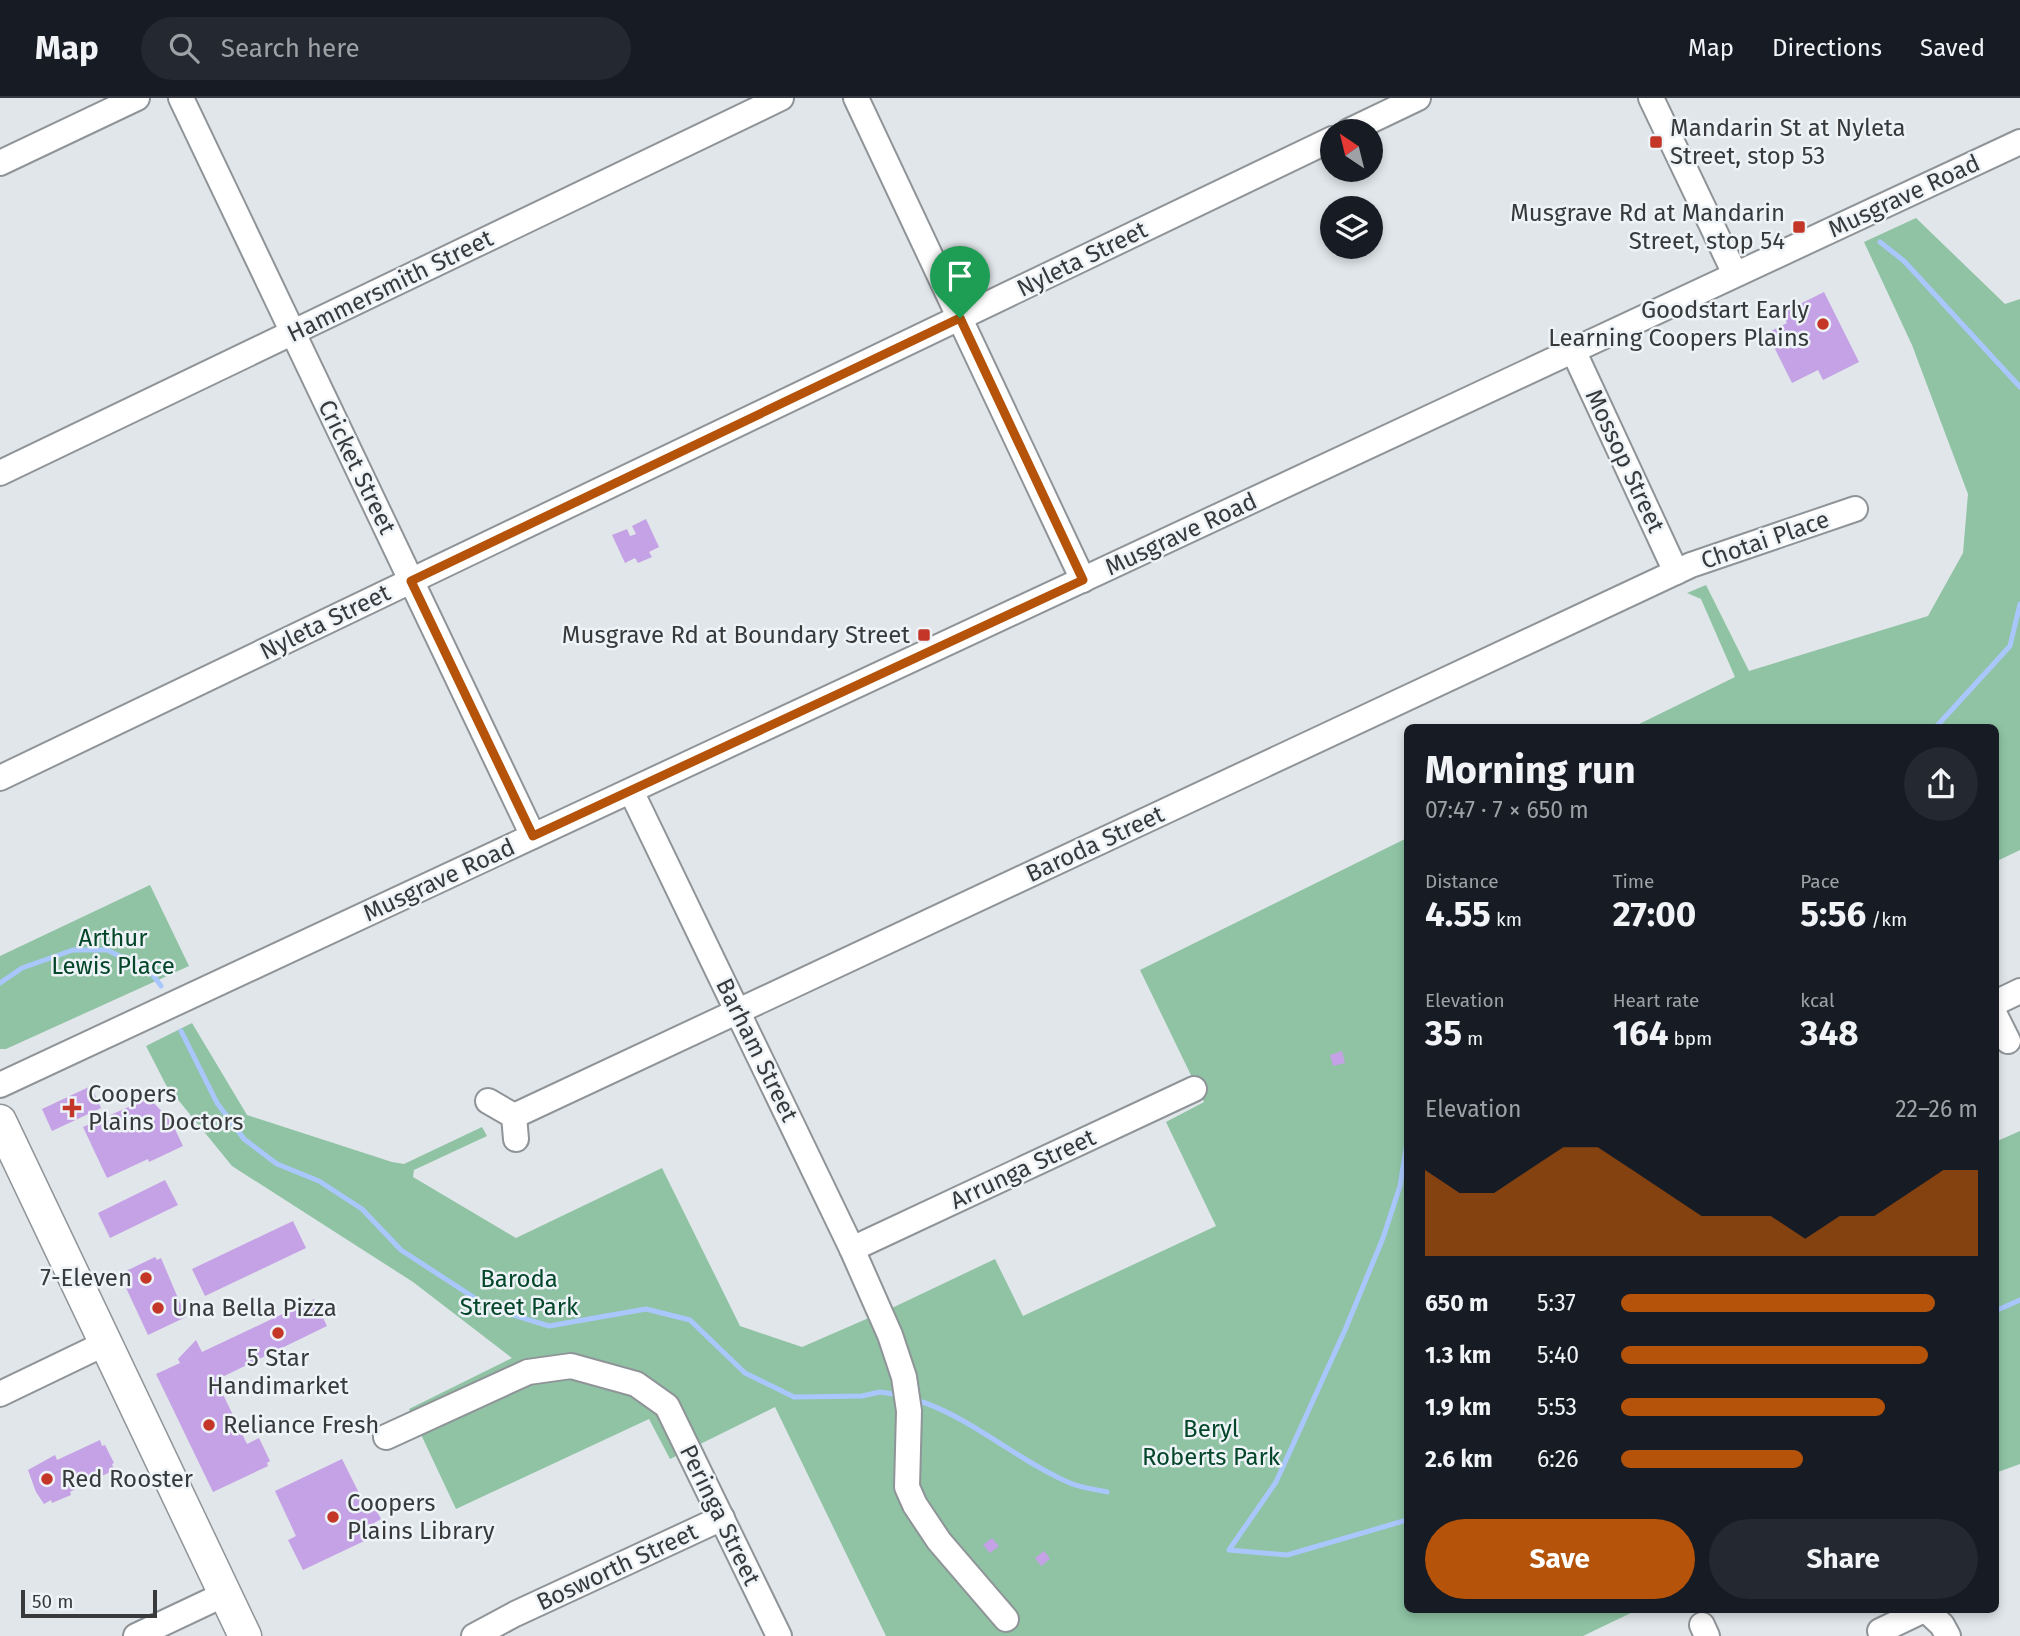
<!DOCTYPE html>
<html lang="en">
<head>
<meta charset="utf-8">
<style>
  body { margin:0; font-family:"Fira Sans",sans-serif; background:#242831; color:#f1f3f6; height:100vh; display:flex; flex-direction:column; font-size:26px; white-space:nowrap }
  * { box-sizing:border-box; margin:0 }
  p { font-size:23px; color:#9ea1a6 }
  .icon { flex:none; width:38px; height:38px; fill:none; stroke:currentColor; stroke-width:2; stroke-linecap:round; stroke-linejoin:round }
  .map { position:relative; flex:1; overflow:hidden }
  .drawer { position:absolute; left:1404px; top:626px; width:595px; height:889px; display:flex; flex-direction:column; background:#171b24; border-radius:10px; box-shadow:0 4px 10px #0003 }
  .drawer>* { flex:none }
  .needle { width:46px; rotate:325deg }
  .tools { position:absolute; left:1320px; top:21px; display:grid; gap:14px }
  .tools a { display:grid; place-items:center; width:63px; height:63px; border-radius:50%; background:#171b24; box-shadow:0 4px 10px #0003; font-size:35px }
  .scale { position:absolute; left:21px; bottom:18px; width:136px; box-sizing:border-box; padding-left:7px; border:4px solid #37393a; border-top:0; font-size:19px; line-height:24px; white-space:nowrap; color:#37393a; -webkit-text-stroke:5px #eef3f7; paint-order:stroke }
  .pin { position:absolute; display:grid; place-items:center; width:60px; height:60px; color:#fff; margin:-72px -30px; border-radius:50% 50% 50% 0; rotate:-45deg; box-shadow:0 0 7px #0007 }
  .pin .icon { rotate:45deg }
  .round { display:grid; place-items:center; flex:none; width:74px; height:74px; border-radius:37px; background:#242831 }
  .overview { display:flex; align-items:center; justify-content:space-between; height:119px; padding:0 21px }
  h1 { font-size:38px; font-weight:700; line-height:52px }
  .metrics { display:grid; grid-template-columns:repeat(3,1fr); gap:10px; height:119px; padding:7px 21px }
  .metrics div { display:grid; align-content:center }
  .metrics b { font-size:35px; font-weight:700 }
  .metrics small { font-size:19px; font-weight:400 }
  .metrics p { font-size:19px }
  .chart { height:196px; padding:14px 21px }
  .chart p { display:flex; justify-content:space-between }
  .chart svg { width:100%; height:126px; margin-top:7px; fill:#b45309; opacity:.7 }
  .button { display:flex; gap:14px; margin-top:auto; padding:14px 21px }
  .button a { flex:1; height:80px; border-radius:42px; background:#b45309; color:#fff; font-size:28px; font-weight:700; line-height:80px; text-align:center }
  .button a+a { background:#242831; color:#f1f3f6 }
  ul { padding:0 21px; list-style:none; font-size:23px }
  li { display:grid; grid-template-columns:112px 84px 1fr; align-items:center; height:52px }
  li i { height:18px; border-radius:9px; background:#b45309 }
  header { display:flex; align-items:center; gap:42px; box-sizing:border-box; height:98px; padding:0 35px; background:#171b24; border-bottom:2px solid #363941 }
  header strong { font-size:33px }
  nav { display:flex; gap:38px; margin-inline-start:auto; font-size:24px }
  .search { width:490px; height:63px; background:#242831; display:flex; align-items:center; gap:18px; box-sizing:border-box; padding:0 24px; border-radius:38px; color:#9ea1a6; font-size:26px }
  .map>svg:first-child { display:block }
  .green { fill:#8fc3a4 }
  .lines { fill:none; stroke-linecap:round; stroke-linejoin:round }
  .stream { stroke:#aac7fd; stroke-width:5 }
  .building { fill:#c5a1e6 }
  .minor-casing { stroke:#8f9498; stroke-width:28 }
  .major-casing { stroke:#8f9498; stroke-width:35 }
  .minor { stroke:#fff; stroke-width:24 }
  .major { stroke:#fff; stroke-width:32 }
  .route-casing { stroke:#fff; stroke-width:14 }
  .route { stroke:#b45309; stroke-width:9 }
  .poi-dot { fill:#c33628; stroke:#eef3f7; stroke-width:2.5 }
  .labels { text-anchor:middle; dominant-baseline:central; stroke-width:5; stroke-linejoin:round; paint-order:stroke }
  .poi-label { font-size:24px; fill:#37393a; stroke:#eef3f7; text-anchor:start }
  .street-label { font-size:24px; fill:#37393a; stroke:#eef3f7 }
  .park-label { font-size:24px; fill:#034629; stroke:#eef3f7 }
</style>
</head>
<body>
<header>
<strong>Map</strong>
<div class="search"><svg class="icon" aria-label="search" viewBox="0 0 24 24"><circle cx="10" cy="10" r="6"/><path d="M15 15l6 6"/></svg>Search here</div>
<nav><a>Map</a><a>Directions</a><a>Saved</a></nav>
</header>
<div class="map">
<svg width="2020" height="1538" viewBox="0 0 2020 1538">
  <rect width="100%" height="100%" fill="#e1e6ea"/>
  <g class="green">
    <path d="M1916,120L2005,206L2020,201V752L1995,764V630H1631L1735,579L1701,501L1687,495L1706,487L1749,573L1928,518L1963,455L1968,396L1912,247L1864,144Z"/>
    <path d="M1407,740V1512H1637L1583,1538H886L775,1309L670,1361L649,1321L456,1411L409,1311L512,1260L413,1184L232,1068L166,987L146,948L192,925L247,1017L392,1064L404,1066L482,1029L487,1038L414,1072L413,1079L516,1140L662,1070L740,1228L802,1249L894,1209L995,1161L1023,1218L1216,1128L1166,1024L1204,1004L1140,872Z"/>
    <path d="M150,787L189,868L6,951H0V858Z"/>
    <path d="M2020,1033V1366L1995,1375V1044Z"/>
  </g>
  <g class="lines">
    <g class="stream">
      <path d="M1880,144L1904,163L2020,289"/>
      <path d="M1935,630L2010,548L2020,506"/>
      <path d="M0,885L22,870L73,852H107L150,873L161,888"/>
      <path d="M181,933L217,1005L244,1041L277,1066L319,1083L362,1111L401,1152L490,1210L549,1228L646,1211L690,1222L745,1275L794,1299L862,1298L880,1294L900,1297"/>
      <path d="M1407,1044L1400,1088L1383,1140L1345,1232L1276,1384L1229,1452L1287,1457L1407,1422"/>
      <path d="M1995,1213L2020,1202"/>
      <path d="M916,1302C968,1317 1018,1363 1070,1385C1081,1390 1095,1391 1107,1394"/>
    </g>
  </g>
  <g class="building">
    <path d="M1824,194L1859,264L1823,282L1818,272L1792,285L1767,235L1787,225L1782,215Z"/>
    <path d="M646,421L659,449L649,454L652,459L638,465L635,460L625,465L612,437L627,431L630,438L636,436L632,428Z"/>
    <path d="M1342,953L1345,965L1333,968L1330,957Z"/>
    <path d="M91,988L101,1010L52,1033L42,1011Z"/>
    <path d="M149,1000L171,1023L183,1048L149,1064L148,1061L107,1080L83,1029Z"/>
    <path d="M165,1082L178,1107L110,1140L98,1115Z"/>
    <path d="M293,1123L306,1150L205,1198L192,1171Z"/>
    <path d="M155,1159L157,1162L161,1160L186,1219L148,1237L121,1179L125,1177L124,1174Z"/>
    <path d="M314,1201L327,1228L216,1282L247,1346L259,1340L270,1363L267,1365L268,1368L213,1394L156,1276L180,1265L178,1261L196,1242L202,1254Z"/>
    <path d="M100,1342L102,1348L105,1347L114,1365L112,1366L114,1372L70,1394L71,1397L52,1405L51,1402L44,1406L36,1394L28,1372L55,1357L57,1362Z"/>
    <path d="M342,1361L369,1415L376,1412L381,1421L374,1425L379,1436L303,1472L288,1442L296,1438L275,1393Z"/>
    <path d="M992,1440L999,1448L990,1455L983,1447Z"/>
    <path d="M1044,1453L1050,1461L1041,1468L1035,1460Z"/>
  </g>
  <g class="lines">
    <g class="minor-casing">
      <g id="minor">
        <path d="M181,0L533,738"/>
        <path d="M856,0L1083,482"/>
        <path d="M1651,0L1735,176"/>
        <path d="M1349,33L1418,0"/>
        <path d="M0,65L137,0"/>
        <path d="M1573,252L1676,474"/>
        <path d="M0,375L781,0"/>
        <path d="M0,680L1332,41"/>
        <path d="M631,693L852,1151L890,1237L904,1279L909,1313L907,1389L915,1407L939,1443L1006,1521"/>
        <path d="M1995,905L2020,893"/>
        <path d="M1995,917L2008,943"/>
        <path d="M0,987L2020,44"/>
        <path d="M488,1003L514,1018L516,1041"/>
        <path d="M514,1018L1691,467L1855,411"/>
        <path d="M852,1151L1194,991"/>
        <path d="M0,1296L106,1245"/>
        <path d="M386,1339L528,1274L571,1268L636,1286L667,1308L779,1538"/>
        <path d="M1926,1512L1942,1527L1948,1538"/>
        <path d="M1702,1527L1707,1538"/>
        <path d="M1880,1533L1924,1512"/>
        <path d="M136,1538L225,1496"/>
        <path d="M474,1538L515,1516L722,1420"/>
      </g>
    </g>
    <g class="major-casing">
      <path id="major" d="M0,1023L245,1538"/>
    </g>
    <use href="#minor" class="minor"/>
    <use href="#major" class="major"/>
  </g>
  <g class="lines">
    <g class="route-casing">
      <path id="route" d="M960,220L1083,482L533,738L411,483Z"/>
    </g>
    <use href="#route" class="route"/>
  </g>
  <g class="poi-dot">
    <rect x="1649" y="37" width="14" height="14" rx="3.5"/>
    <rect x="1792" y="122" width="14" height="14" rx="3.5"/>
    <circle cx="1823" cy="226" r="7"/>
    <rect x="917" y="530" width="14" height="14" rx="3.5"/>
    <path d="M68.5 999.5h7v7h7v7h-7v7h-7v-7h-7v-7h7z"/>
    <circle cx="146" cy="1180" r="7"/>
    <circle cx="158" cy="1210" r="7"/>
    <circle cx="278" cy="1235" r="7"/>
    <circle cx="209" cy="1327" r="7"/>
    <circle cx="47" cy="1381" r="7"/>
    <circle cx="333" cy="1419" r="7"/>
  </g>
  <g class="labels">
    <g class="poi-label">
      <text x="1670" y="30">Mandarin St at Nyleta<tspan x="1670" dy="28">Street, stop 53</tspan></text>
      <text x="1785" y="115" text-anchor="end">Musgrave Rd at Mandarin<tspan x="1785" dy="28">Street, stop 54</tspan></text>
      <text x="1809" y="212" text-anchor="end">Goodstart Early<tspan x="1809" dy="28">Learning Coopers Plains</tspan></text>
      <text x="910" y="537" text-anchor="end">Musgrave Rd at Boundary Street</text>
      <text x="88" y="996">Coopers<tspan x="88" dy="28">Plains Doctors</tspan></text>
      <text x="132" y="1180" text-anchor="end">7-Eleven</text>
      <text x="172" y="1210">Una Bella Pizza</text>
      <text x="278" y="1260" text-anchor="middle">5 Star<tspan x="278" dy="28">Handimarket</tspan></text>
      <text x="223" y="1327">Reliance Fresh</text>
      <text x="61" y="1381">Red Rooster</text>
      <text x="347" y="1405">Coopers<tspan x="347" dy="28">Plains Library</tspan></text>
    </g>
    <g class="street-label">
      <text transform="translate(1904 98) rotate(-25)">Musgrave Road</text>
      <text transform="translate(1082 161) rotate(-26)">Nyleta Street</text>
      <text transform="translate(390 188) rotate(-26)">Hammersmith Street</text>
      <text transform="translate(1625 363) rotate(65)">Mossop Street</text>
      <text transform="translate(357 369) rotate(64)">Cricket Street</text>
      <text transform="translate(1181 436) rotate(-25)">Musgrave Road</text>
      <text transform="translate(1765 442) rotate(-19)">Chotai Place</text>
      <text transform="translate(325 524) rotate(-26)">Nyleta Street</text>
      <text transform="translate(1095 746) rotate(-25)">Baroda Street</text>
      <text transform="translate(439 782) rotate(-25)">Musgrave Road</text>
      <text transform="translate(757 952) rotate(64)">Barham Street</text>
      <text transform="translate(1023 1071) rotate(-25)">Arrunga Street</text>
      <text transform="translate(720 1417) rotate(64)">Peringa Street</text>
      <text transform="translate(617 1469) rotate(-25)">Bosworth Street</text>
    </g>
    <g class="park-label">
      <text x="113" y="840">Arthur<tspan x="113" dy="28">Lewis Place</tspan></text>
      <text x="519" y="1181">Baroda<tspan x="519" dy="28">Street Park</tspan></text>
      <text x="1211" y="1331">Beryl<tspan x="1211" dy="28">Roberts Park</tspan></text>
    </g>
  </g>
</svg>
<div class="tools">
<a><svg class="needle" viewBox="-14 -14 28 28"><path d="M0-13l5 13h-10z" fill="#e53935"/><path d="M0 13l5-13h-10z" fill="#9ea1a6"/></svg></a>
<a><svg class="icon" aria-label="layers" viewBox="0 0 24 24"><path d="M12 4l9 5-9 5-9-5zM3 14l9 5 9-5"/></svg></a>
</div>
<div class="scale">50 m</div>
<div class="pin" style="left:960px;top:220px;background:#1e9e55"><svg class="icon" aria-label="arrive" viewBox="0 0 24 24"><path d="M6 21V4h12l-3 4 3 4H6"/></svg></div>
<section class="drawer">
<div class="overview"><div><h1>Morning run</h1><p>07:47 · 7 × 650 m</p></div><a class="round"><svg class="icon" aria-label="share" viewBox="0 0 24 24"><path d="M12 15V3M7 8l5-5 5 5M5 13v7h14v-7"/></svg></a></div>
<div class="metrics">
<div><p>Distance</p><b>4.55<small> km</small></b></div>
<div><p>Time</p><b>27:00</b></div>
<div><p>Pace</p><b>5:56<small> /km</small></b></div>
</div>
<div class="metrics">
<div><p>Elevation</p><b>35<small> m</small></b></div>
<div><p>Heart rate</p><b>164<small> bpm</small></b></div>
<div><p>kcal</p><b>348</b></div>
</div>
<div class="chart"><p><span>Elevation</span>22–26 m</p>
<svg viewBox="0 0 160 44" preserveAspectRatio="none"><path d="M0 44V14L10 22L20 22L30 14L40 6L50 6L60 14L70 22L80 30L90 30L100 30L110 38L120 30L130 30L140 22L150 14L160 14V44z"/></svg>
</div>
<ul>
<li><b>650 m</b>5:37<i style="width:88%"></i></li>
<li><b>1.3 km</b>5:40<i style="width:86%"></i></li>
<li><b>1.9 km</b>5:53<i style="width:74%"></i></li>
<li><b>2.6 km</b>6:26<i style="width:51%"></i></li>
</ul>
<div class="button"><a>Save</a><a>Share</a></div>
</section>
</div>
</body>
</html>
